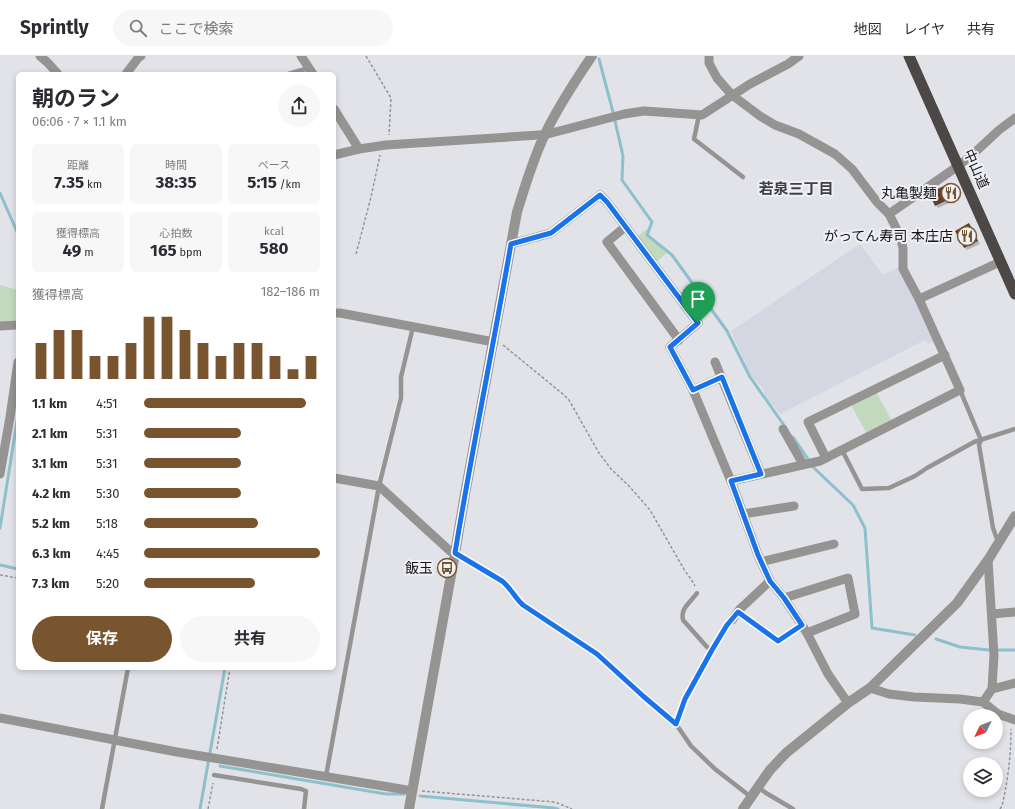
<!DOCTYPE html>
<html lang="ja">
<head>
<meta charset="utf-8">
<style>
  body { margin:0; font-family:"Fira Sans","Noto Sans JP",sans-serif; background:#f7f7f7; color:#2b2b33; height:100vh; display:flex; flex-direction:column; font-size:15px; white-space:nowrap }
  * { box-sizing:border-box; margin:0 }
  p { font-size:13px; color:#7c7c81 }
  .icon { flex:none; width:22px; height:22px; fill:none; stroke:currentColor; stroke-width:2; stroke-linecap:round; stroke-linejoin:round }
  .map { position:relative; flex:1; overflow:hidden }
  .side { position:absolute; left:16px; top:16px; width:320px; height:598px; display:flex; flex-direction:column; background:#fff; border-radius:6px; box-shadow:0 2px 6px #0003 }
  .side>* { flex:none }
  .needle { width:26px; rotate:227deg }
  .controls { position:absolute; left:963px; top:653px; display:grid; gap:8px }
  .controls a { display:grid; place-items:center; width:40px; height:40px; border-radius:50%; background:#fff; box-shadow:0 2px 6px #0003; font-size:20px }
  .pin { position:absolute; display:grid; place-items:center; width:34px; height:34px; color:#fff; margin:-41px -17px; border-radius:50% 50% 50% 0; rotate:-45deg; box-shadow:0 0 4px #0007 }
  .pin .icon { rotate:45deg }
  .round { display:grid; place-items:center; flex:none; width:42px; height:42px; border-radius:21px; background:#f7f7f7 }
  .head { display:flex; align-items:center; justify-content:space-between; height:68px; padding:0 16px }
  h1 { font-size:22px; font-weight:700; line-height:30px }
  .stats { display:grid; grid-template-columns:repeat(3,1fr); gap:6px; height:68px; padding:4px 16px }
  .stats div { display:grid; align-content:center; border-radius:6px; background:#f7f7f7; text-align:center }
  .stats b { font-size:17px; font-weight:700 }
  .stats small { font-size:11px; font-weight:400 }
  .stats p { font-size:11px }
  .chart { height:112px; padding:8px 16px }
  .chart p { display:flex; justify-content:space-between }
  .chart svg { width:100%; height:72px; margin-top:4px; stroke:#78552e; stroke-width:6 }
  .cta { display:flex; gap:8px; margin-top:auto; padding:8px 16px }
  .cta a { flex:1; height:46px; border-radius:24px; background:#78552e; color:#fff; font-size:16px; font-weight:700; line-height:46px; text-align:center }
  .cta a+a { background:#f7f7f7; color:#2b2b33 }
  ul { padding:0 16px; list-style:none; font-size:13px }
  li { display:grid; grid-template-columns:64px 48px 1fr; align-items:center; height:30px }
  li i { height:10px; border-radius:5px; background:#78552e }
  header { display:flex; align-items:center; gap:24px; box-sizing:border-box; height:56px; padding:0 20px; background:#fff; border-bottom:1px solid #e1e1e2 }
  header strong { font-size:19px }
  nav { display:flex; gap:22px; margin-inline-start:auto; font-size:14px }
  .search { width:280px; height:36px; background:#f7f7f7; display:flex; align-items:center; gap:10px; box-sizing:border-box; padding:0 14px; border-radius:22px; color:#7c7c81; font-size:15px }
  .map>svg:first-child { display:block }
  .built { fill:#d4d6e2 }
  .green { fill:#c3d9be }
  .shadow { fill:#0003 }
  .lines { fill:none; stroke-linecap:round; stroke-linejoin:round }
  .stream { stroke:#8dc0cd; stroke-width:3 }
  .building { fill:#613f2c }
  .path { stroke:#949598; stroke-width:1.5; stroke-dasharray:3 2; stroke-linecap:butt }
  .service { stroke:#969493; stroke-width:4.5 }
  .minor { stroke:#969493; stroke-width:9 }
  .tertiary { stroke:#969493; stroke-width:10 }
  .trunk { stroke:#4c4846; stroke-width:11 }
  .route-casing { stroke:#fff; stroke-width:8 }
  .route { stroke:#1a73e8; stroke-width:5 }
  .labels { text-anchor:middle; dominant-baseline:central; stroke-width:4; stroke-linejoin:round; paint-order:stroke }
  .street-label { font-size:14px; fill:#151517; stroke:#eff0f5 }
  .poi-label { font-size:14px; fill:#151517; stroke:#eff0f5; text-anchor:end }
  .neighbourhood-label { font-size:15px; font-weight:bold; fill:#414145; stroke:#eff0f5 }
</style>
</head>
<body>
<header>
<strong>Sprintly</strong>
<div class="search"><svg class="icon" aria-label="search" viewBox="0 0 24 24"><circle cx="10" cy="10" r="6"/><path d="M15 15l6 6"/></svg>ここで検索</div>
<nav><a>地図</a><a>レイヤ</a><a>共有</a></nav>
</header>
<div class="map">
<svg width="1015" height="753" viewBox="0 0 1015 753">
  <rect width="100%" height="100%" fill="#e2e3e8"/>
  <path class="built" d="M860,188L883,219L899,211L934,286L928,288L925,284L780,358L767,343L762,331L751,320L731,275Z"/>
  <g class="green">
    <path d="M648,172L646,180L667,197L656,206L637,181Z"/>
    <path d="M0,229L18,234V266L0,267Z"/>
    <path d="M876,336L892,365L867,378L851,349Z"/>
  </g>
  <g class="shadow">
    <path d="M949,128L952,131L958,143L938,152L936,149Z"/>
    <path d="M969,168L971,170L980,188L967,194L965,192Z"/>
  </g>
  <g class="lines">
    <g class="stream">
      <path d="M599,3L613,56"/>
      <path d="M615,65L623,100L622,124L652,166L647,179L672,199L727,275L750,321L786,372"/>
      <path d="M0,137L18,178"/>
      <path d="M793,381L814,412L853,449L865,472L872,572L915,579"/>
      <path d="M0,472L18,359"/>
      <path d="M0,509L18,513"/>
      <path d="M936,583L960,591L989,594"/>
      <path d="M999,594H1015"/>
      <path d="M220,710L386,738H404"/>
      <path d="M420,740L554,752L558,753"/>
      <path d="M200,753L225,612"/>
    </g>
  </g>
  <g class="building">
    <path d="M950,127L956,140L935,150L929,137Z"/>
    <path d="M969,167L978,185L964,192L955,175Z"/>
  </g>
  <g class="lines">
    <g class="path">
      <path d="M366,0L391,42L389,79"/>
      <path d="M356,198L371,141L380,99"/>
      <path d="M503,289L564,339L569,344L599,397L611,413L629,430L650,454L685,515L691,523L695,530"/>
      <path d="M0,519L18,522"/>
      <path d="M217,693L230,612"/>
      <path d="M422,735L555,746L572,753"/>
      <path d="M208,753L213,727"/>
      <path d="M1000,753L1002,750C1008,724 1011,699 1011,673"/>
    </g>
    <g class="service">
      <path d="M288,18L309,12"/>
      <path d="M699,59L694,83L743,121"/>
      <path d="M960,334L981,384L979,389L993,472L998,486"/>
      <path d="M842,394L862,433L889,432L915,420L927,412L974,386L1015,373"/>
      <path d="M455,497L502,525L509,531L518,545L523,549L597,598L643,640L676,668L691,690L715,713L751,741"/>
      <path d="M697,537C691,546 680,552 683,564L707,591L712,594"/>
      <path d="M738,556L779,585L801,569"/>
      <path d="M676,668C683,645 694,626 705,606C713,592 721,576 732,564"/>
      <path d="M214,719L301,733L306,735L304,753"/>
      <path d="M326,720L379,430L401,342V321L413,271"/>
      <path d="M758,731L766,737L793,753"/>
      <path d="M102,753L128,612"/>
    </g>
    <g class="minor">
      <path d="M40,0L47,6L58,18"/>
      <path d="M301,0L313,18"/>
      <path d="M709,0V7L717,22L732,39L760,60L775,69L799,78L835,98L852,113L877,146L889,158L900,180L903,192V213L919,243L960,334L820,405L731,425"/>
      <path d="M126,18L138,2L141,0"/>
      <path d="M334,53L359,93"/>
      <path d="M334,99L359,93L386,89L539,79H544L624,58L644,55L702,59L750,28L788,8L799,0"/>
      <path d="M889,158L958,110L971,100L999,74L1015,62"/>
      <path d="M625,171L607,186L679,284"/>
      <path d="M511,188L551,177L600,139L607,146L698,267L670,291L693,334L733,430L758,499L770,525L784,542L807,577L828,618L848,647"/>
      <path d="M919,243L1000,206"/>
      <path d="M334,257H340L494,286"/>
      <path d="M0,270L18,269"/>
      <path d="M715,306L761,418"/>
      <path d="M693,334L722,321"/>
      <path d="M783,373L803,408"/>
      <path d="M826,402L808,366L945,299"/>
      <path d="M0,418L10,361L18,306"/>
      <path d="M334,422L379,430L450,495L455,497"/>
      <path d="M743,458L794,450"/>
      <path d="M761,506L834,488"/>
      <path d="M784,542L848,522L855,558L807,577"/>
      <path d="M992,558L1015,556"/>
      <path d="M732,564L740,553L770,525"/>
      <path d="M870,632L889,638L914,641L960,643L983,646L998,658L1015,664"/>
      <path d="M992,633L1015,627"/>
      <path d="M983,646L992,633L994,599L988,504"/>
      <path d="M0,662L177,696L407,734H412"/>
    </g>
    <g class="tertiary">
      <path d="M409,753L455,497L465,438L517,156C525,130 533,103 545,78C558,51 575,25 592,0"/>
      <path d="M743,753L758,731L770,714L786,697L848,647L870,632L957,547L988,504L1015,460"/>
    </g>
    <path class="trunk" d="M909,0L1015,238"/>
  </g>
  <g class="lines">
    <g class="route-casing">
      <path id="route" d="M600,139L607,146L698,267L670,291L693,334L722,321L761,418L731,425L758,499L770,525L784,542L802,569L778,585L738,556L727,569L712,594L685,643L676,668L643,640L597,598L523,549C515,542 511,532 502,525L455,497C472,394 493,291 511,188L551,177Z"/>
    </g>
    <use href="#route" class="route"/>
  </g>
  <defs>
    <g id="restaurant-ring" transform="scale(1)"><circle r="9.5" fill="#eff0f5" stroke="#78552e" stroke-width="1.5"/><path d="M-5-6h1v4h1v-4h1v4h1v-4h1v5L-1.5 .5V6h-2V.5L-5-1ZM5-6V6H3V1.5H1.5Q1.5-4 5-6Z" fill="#78552e"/></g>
    <g id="bus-ring" transform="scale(1)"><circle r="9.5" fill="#eff0f5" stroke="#78552e" stroke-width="1.5"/><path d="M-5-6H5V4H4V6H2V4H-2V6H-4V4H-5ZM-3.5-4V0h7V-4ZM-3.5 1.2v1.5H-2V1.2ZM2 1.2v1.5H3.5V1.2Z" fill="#78552e"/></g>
  </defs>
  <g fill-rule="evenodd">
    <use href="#restaurant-ring" x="951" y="137"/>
    <use href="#restaurant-ring" x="967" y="180"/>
    <use href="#bus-ring" x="447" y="512"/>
  </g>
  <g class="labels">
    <g class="street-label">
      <text transform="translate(976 113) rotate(66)">中山道</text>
    </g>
    <g class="poi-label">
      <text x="937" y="137">丸亀製麺</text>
      <text x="953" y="180">がってん寿司 本庄店</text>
      <text x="433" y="512">飯玉</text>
    </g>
    <g class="neighbourhood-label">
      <text x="796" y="133">若泉三丁目</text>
    </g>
  </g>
</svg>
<div class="controls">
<a><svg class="needle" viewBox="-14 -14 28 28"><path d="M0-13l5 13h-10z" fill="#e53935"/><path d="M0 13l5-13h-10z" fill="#7c7c81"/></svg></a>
<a><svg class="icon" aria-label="layers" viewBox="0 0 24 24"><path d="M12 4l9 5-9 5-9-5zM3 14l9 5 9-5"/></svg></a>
</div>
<div class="pin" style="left:698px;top:267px;background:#1e9e55"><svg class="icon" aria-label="arrive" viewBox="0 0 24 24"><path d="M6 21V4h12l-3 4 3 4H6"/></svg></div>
<section class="side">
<div class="head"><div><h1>朝のラン</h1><p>06:06 · 7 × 1.1 km</p></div><a class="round"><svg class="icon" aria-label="share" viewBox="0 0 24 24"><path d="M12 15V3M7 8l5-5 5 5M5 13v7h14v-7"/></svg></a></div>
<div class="stats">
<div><p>距離</p><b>7.35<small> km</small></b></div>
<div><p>時間</p><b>38:35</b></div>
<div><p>ペース</p><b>5:15<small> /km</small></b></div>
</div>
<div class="stats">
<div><p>獲得標高</p><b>49<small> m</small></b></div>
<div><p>心拍数</p><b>165<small> bpm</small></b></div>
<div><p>kcal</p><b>580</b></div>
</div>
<div class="chart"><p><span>獲得標高</span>182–186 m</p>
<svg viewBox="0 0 160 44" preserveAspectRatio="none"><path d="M5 44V22M15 44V14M25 44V14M35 44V30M45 44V30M55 44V22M65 44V6M75 44V6M85 44V14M95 44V22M105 44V30M115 44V22M125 44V22M135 44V30M145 44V38M155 44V30"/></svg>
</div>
<ul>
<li><b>1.1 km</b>4:51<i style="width:92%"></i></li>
<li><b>2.1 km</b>5:31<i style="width:55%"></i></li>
<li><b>3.1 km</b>5:31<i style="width:55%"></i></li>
<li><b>4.2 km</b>5:30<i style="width:55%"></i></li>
<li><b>5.2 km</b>5:18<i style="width:65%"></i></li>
<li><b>6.3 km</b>4:45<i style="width:100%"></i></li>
<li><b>7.3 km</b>5:20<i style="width:63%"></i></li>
</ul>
<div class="cta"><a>保存</a><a>共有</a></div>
</section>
</div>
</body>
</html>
